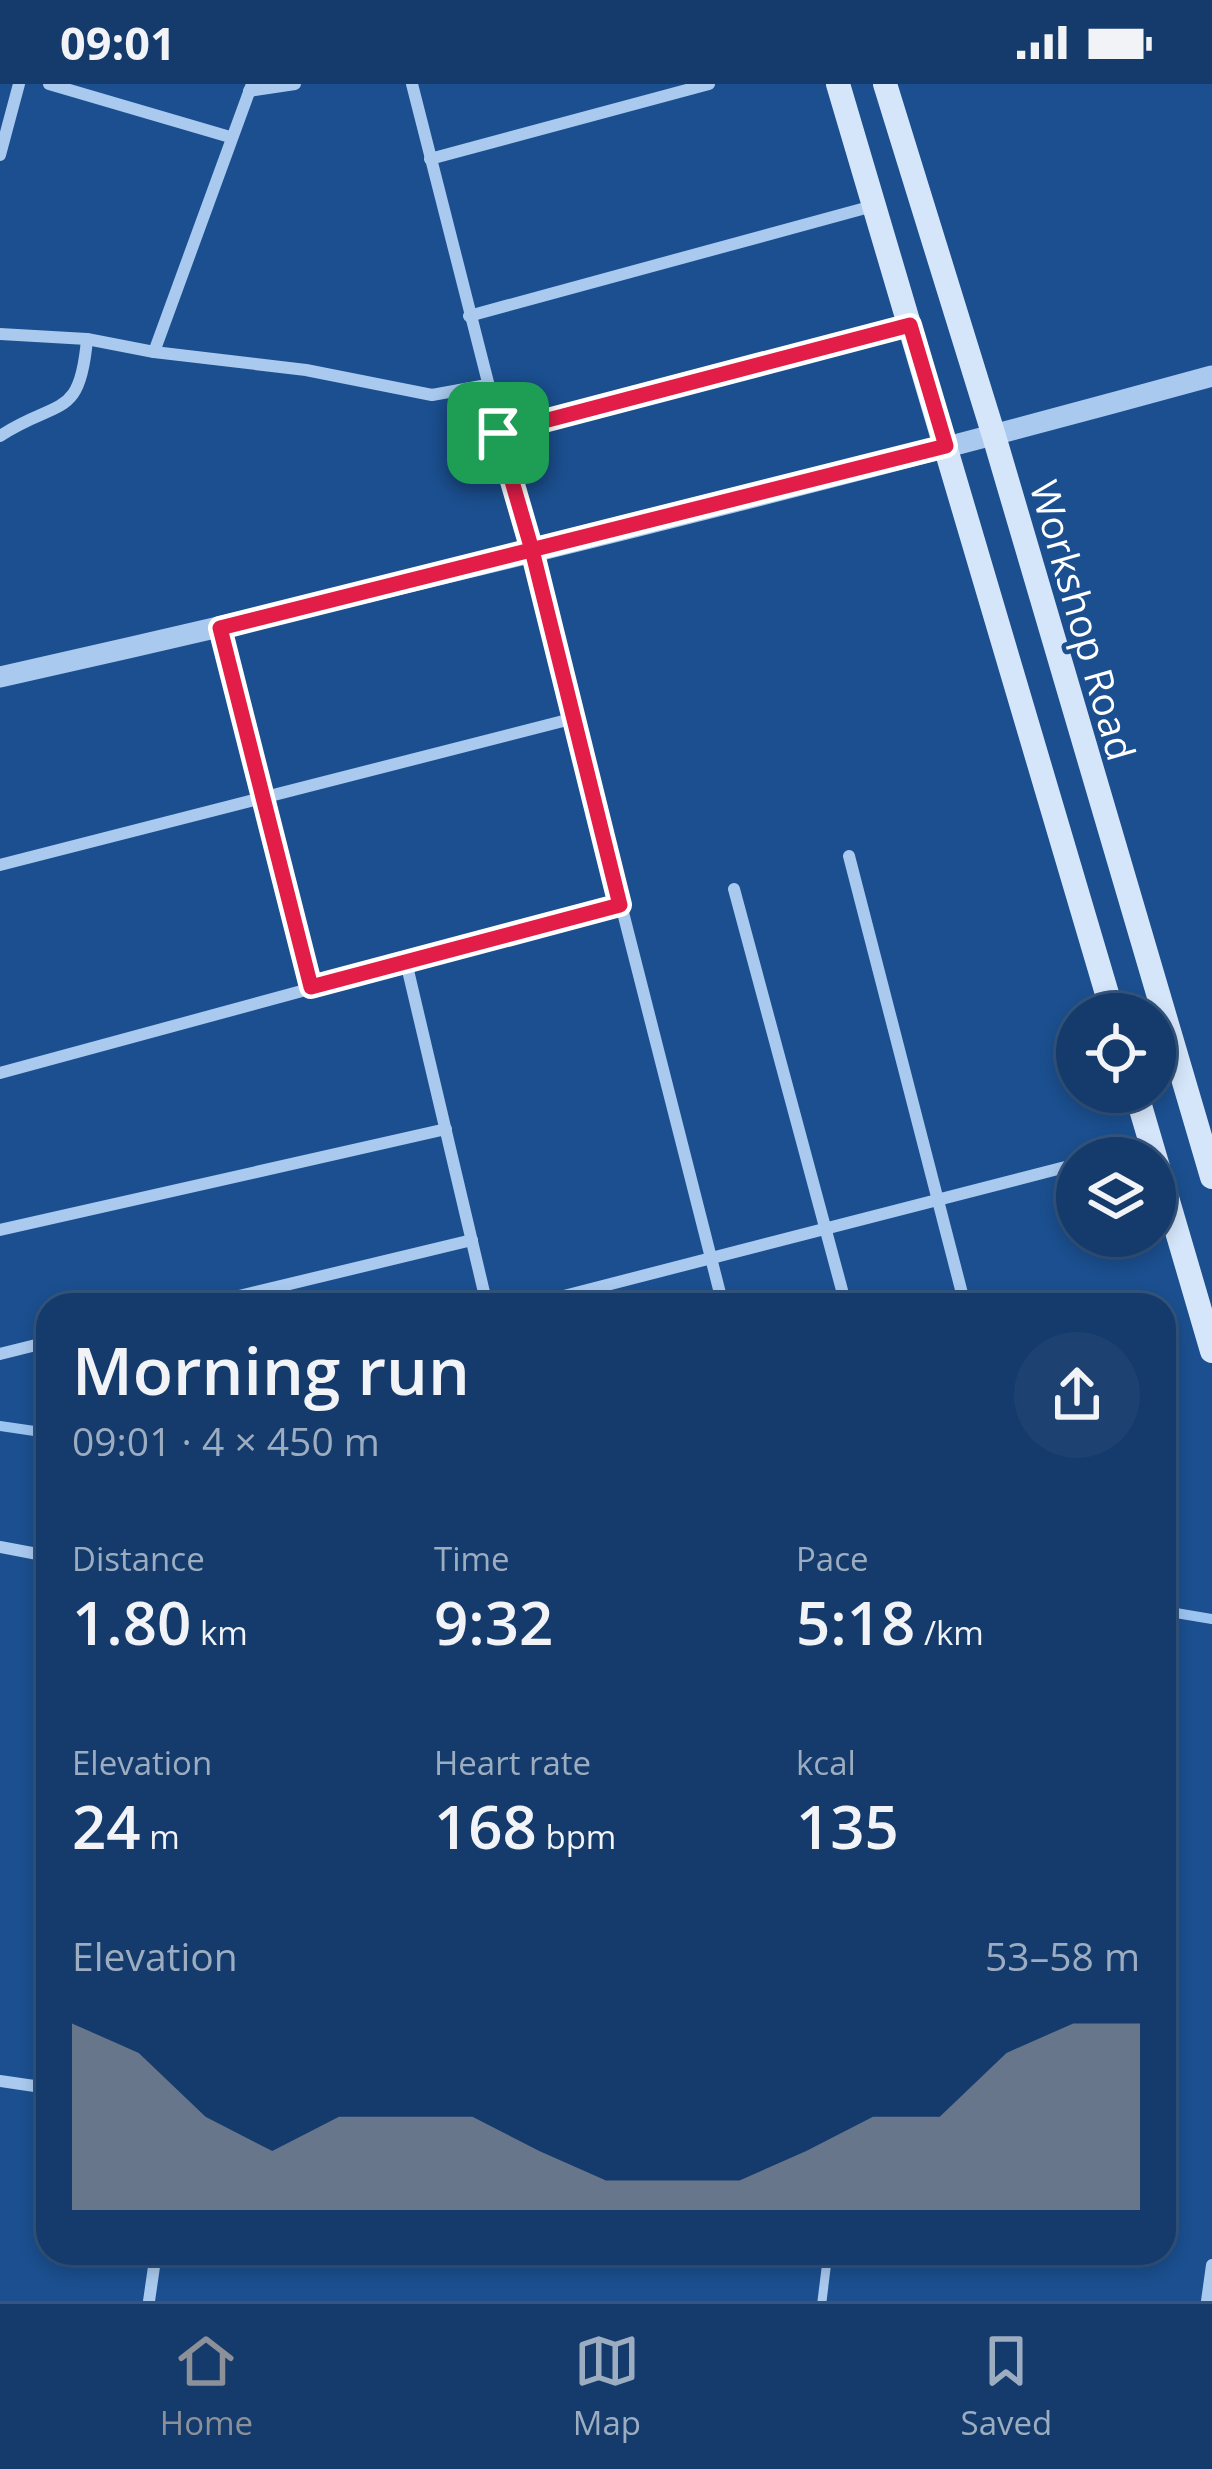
<!DOCTYPE html>
<html lang="en">
<head>
<meta charset="utf-8">
<style>
  body { margin:0; font-family:"Open Sans",sans-serif; background:#1d4271; color:#f1f3f6; height:100vh; display:flex; flex-direction:column; font-size:45px; white-space:nowrap }
  * { box-sizing:border-box; margin:0 }
  p { font-size:39px; color:#9dadc1 }
  .icon { flex:none; width:66px; height:66px; fill:none; stroke:currentColor; stroke-width:2; stroke-linecap:round; stroke-linejoin:round }
  .map { position:relative; flex:1; overflow:hidden }
  .side { position:absolute; left:36px; top:1209px; width:1140px; height:972px; display:flex; flex-direction:column; background:#143b6b; border-radius:36px; box-shadow:0 6px 18px #0003,0 0 0 3px #33557e }
  .side>* { flex:none }
  .fabs { position:absolute; left:1056px; top:909px; display:grid; gap:24px }
  .fabs a { display:grid; place-items:center; width:120px; height:120px; border-radius:50%; background:#143b6b; box-shadow:0 6px 18px #0003,0 0 0 3px #33557e; font-size:60px }
  .pin { position:absolute; display:grid; place-items:center; width:102px; height:102px; color:#fff; margin:-51px; border-radius:24px; box-shadow:0 6px 18px #0006 }
  .round { display:grid; place-items:center; flex:none; width:126px; height:126px; border-radius:63px; background:#1d4271 }
  .head { display:flex; align-items:center; justify-content:space-between; height:204px; padding:0 36px }
  h1 { font-size:66px; font-weight:600; line-height:90px }
  .figures { display:grid; grid-template-columns:repeat(3,1fr); gap:18px; height:204px; padding:12px 36px }
  .figures div { display:grid; align-content:center }
  .figures b { font-size:60px; font-weight:600 }
  .figures small { font-size:33px; font-weight:400 }
  .figures p { font-size:33px }
  .chart { height:336px; padding:24px 36px }
  .chart p { display:flex; justify-content:space-between }
  .chart svg { width:100%; height:216px; margin-top:12px; fill:#8c9099; opacity:.7 }
  .status { display:flex; justify-content:space-between; align-items:center; height:84px; padding:0 60px; background:#143b6b; direction:ltr }
  .status svg { height:33px; fill:currentColor }
  .dock { display:flex; justify-content:space-around; align-items:center; height:168px; border-top:3px solid #33557e; background:#143b6b; font-size:33px; color:#9dadc1 }
  .dock a { display:grid; justify-items:center; gap:6px }
  .dock .on { color:#8c9099 }
  .map>svg:first-child { display:block }
  .lines { fill:none; stroke-linecap:round; stroke-linejoin:round }
  .stream { stroke:#9cc4f0; stroke-width:10 }
  .service { stroke:#a9c9ee; stroke-width:9 }
  .minor { stroke:#a9c9ee; stroke-width:12 }
  .tertiary { stroke:#a9c9ee; stroke-width:21 }
  .secondary { stroke:#d6e6fa; stroke-width:24 }
  .route-casing { stroke:#fff; stroke-width:24 }
  .route { stroke:#e11d48; stroke-width:15 }
  .labels { text-anchor:middle; dominant-baseline:central; stroke-width:9; stroke-linejoin:round; paint-order:stroke }
  .street-label { font-size:39px; fill:#fff; stroke:#1b4f8f }
</style>
</head>
<body>
<div class="status"><b>09:01</b><svg viewBox="0 0 49 12"><path d="M0 12V9h3v3zM5 12V6h3v6zM10 12V3h3v9zM15 12V0h3v12zM26 1h20v11H26zM47 4h2v5h-2z"/></svg></div>
<div class="map">
<svg width="1212" height="2217" viewBox="0 0 1212 2217">
  <rect width="100%" height="100%" fill="#1b4f8f"/>
  <g class="lines">
    <g class="stream">
      <path d="M0,1342L48,1349"/>
      <path d="M1164,1527L1212,1535"/>
    </g>
    <path class="service" d="M822,2217L828,2169"/>
    <g class="minor">
      <path d="M49,0L230,53"/>
      <path d="M412,0L723,1221"/>
      <path d="M249,7L295,0"/>
      <path d="M0,71L19,0"/>
      <path d="M430,75L709,0"/>
      <path d="M469,232L873,122"/>
      <path d="M0,250L87,255L154,268L306,286L432,311L487,301"/>
      <path d="M154,268L252,0"/>
      <path d="M498,349L909,241"/>
      <path d="M0,352C58,314 80,337 87,255"/>
      <path d="M221,544L311,903"/>
      <path d="M849,772L965,1221"/>
      <path d="M0,781L571,635"/>
      <path d="M734,805L846,1221"/>
      <path d="M406,878L487,1221"/>
      <path d="M0,989L619,821"/>
      <path d="M1102,1074L1151,1061"/>
      <path d="M0,1146L446,1045"/>
      <path d="M202,1221L472,1156"/>
      <path d="M529,1221L1077,1080"/>
      <path d="M0,1270L48,1258"/>
      <path d="M0,1463L48,1472"/>
      <path d="M0,1997L48,2004"/>
      <path d="M149,2217L156,2169"/>
      <path d="M1207,2217L1212,2181"/>
    </g>
    <path class="tertiary" d="M0,593C406,502 811,402 1212,292"/>
    <g class="secondary">
      <path d="M838,0L1113,930"/>
      <path d="M885,0L994,352L1212,1093"/>
      <path d="M1136,1008L1212,1267"/>
    </g>
  </g>
  <g class="lines">
    <g class="route-casing">
      <path id="route" d="M498,349L532,466L620,821L311,903L220,544C462,484 704,423 946,362L910,241L498,349"/>
    </g>
    <use href="#route" class="route"/>
  </g>
  <g class="labels">
    <g class="street-label">
      <text transform="translate(1084 536) rotate(74)">Workshop Road</text>
    </g>
  </g>
</svg>
<div class="fabs">
<a><svg class="icon" aria-label="locate" viewBox="0 0 24 24"><circle cx="12" cy="12" r="6"/><path d="M12 2v4M12 18v4M2 12h4M18 12h4"/></svg></a>
<a><svg class="icon" aria-label="layers" viewBox="0 0 24 24"><path d="M12 4l9 5-9 5-9-5zM3 14l9 5 9-5"/></svg></a>
</div>
<div class="pin" style="left:498px;top:349px;background:#1e9e55"><svg class="icon" aria-label="arrive" viewBox="0 0 24 24"><path d="M6 21V4h12l-3 4 3 4H6"/></svg></div>
<section class="side">
<div class="head"><div><h1>Morning run</h1><p>09:01 · 4 × 450 m</p></div><a class="round"><svg class="icon" aria-label="share" viewBox="0 0 24 24"><path d="M12 15V3M7 8l5-5 5 5M5 13v7h14v-7"/></svg></a></div>
<div class="figures">
<div><p>Distance</p><b>1.80<small> km</small></b></div>
<div><p>Time</p><b>9:32</b></div>
<div><p>Pace</p><b>5:18<small> /km</small></b></div>
</div>
<div class="figures">
<div><p>Elevation</p><b>24<small> m</small></b></div>
<div><p>Heart rate</p><b>168<small> bpm</small></b></div>
<div><p>kcal</p><b>135</b></div>
</div>
<div class="chart"><p><span>Elevation</span>53–58 m</p>
<svg viewBox="0 0 160 44" preserveAspectRatio="none"><path d="M0 44V6L10 12L20 25L30 32L40 25L50 25L60 25L70 32L80 38L90 38L100 38L110 32L120 25L130 25L140 12L150 6L160 6V44z"/></svg>
</div>
</section>
</div>
<nav class="dock">
<a class="on"><svg class="icon" aria-label="home" viewBox="0 0 24 24"><path d="M3 11l9-7 9 7M6 9v11h12V9"/></svg>Home</a>
<a><svg class="icon" aria-label="map" viewBox="0 0 24 24"><path d="M3 6l6-2 6 2 6-2v14l-6 2-6-2-6 2zM9 4v14M15 6v14"/></svg>Map</a>
<a><svg class="icon" aria-label="saved" viewBox="0 0 24 24"><path d="M7 4h10v16l-5-4-5 4z"/></svg>Saved</a>
</nav>
</body>
</html>
